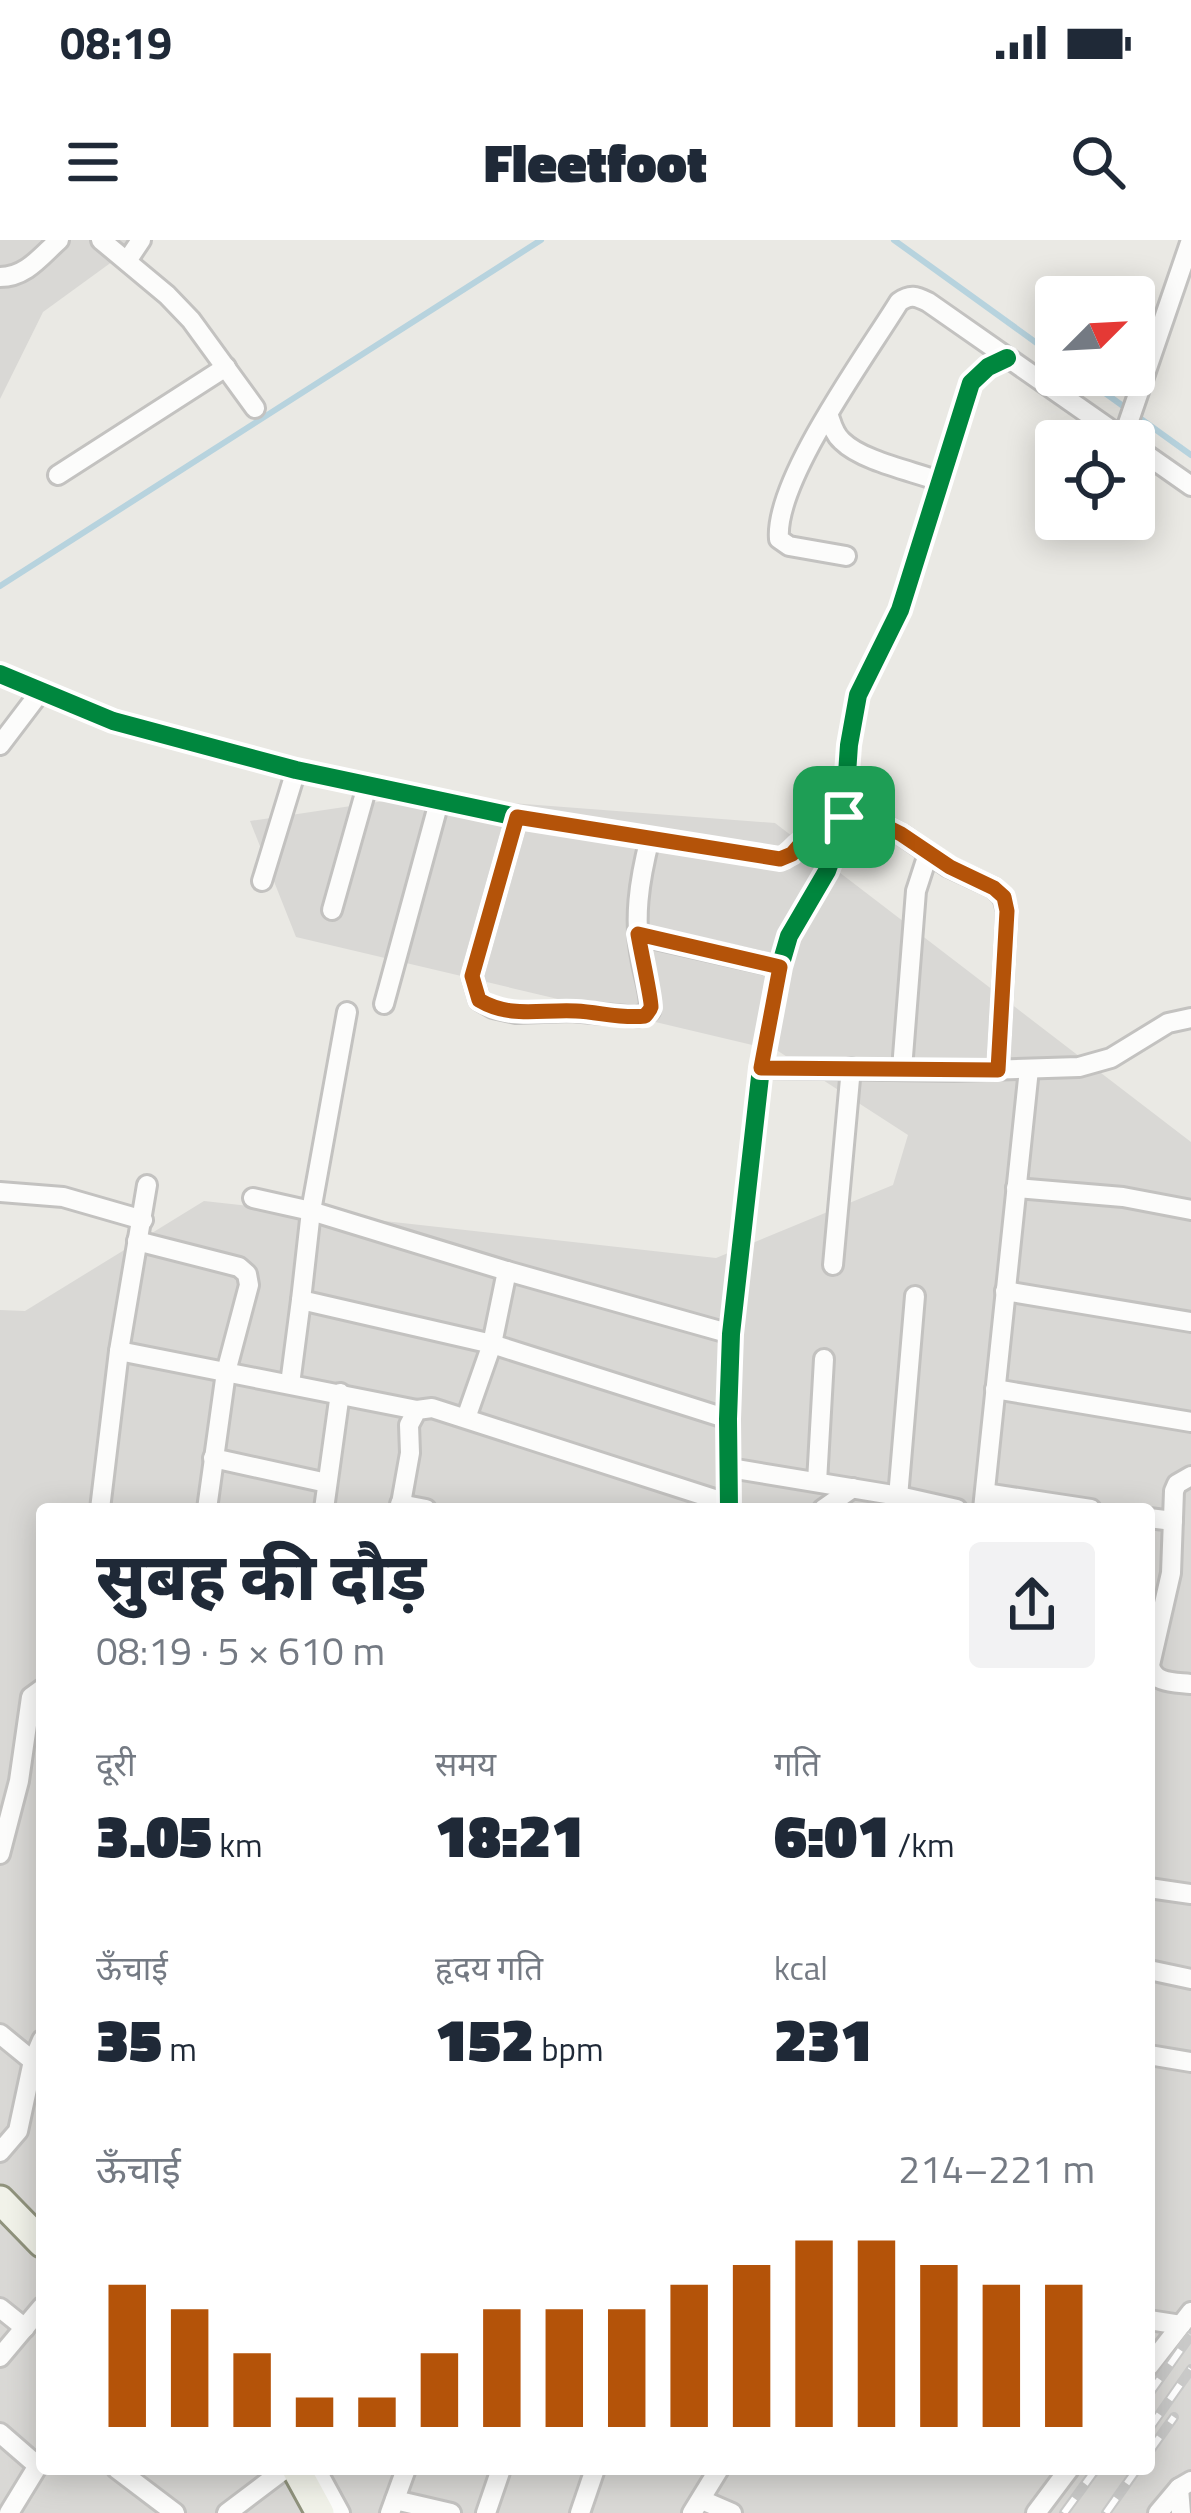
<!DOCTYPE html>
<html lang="hi">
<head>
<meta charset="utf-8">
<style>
  body { margin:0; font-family:"Titillium Web","Noto Sans Devanagari",sans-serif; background:#f2f2f3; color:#1f2937; height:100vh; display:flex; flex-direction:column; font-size:45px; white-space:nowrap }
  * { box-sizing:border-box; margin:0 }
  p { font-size:39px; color:#747a83 }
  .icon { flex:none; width:66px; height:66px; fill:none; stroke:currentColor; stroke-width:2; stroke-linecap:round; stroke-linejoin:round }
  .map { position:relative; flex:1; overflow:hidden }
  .sheet { position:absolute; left:36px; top:1263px; width:1119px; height:972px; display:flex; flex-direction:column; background:#fff; border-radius:12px; box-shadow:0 6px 30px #0003 }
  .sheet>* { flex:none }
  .needle { width:78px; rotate:66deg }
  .tools { position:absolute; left:1035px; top:36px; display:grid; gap:24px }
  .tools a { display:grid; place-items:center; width:120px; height:120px; border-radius:12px; background:#fff; box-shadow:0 6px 30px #0003; font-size:60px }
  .pin { position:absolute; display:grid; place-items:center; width:102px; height:102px; color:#fff; margin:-51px; border-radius:24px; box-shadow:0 6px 18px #0006 }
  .round { display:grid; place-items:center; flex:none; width:126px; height:126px; border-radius:12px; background:#f2f2f3 }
  .headline { display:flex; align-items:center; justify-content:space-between; height:204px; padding:0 60px }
  h1 { font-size:66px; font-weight:800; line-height:90px }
  .stats { display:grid; grid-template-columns:repeat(3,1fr); gap:18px; height:204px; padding:12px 60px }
  .stats div { display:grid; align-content:center }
  .stats b { font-size:60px; font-weight:800 }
  .stats small { font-size:33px; font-weight:400 }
  .stats p { font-size:33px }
  .chart { height:336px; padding:24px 60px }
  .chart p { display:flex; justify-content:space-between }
  .chart svg { width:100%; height:216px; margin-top:12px; stroke:#b45309; stroke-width:6 }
  .status { display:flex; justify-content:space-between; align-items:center; height:84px; padding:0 60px; background:#fff; direction:ltr }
  .status svg { height:33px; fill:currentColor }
  header { display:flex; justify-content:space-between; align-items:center; height:156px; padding:0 60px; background:#fff; font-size:54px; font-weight:800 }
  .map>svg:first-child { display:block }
  .residential { fill:#d9d8d5; fill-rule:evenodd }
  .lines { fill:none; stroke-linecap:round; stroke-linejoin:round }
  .stream { stroke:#b7d3de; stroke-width:6 }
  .minor-casing { stroke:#c3c2c0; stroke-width:24 }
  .secondary-casing { stroke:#90937d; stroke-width:33 }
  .minor { stroke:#fcfcfb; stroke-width:18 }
  .secondary { stroke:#f1f2e9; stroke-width:27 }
  .rail-casing { stroke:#c9c9c8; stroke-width:10 }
  .rail { stroke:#fff; stroke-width:6; stroke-dasharray:18; stroke-linecap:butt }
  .cycleway-casing { stroke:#fff; stroke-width:26 }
  .cycleway { stroke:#00873e; stroke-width:18 }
  .route-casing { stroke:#fff; stroke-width:24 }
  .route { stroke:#b45309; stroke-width:15 }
</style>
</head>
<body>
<div class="status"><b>08:19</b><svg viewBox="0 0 49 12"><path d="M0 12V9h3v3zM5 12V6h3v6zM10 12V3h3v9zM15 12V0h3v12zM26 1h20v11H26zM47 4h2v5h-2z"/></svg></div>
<header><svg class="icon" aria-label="menu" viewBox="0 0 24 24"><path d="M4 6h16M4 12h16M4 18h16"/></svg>Fleetfoot<svg class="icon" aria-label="search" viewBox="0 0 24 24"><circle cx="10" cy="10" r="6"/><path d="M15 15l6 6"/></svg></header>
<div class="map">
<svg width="1191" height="2273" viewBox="0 0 1191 2273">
  <rect width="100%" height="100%" fill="#eae9e4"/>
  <g class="residential">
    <path d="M0,0H142L43,72L0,159Z"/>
    <path d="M418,556L775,583L1191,902V2273H0V1070L25,1071L204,961L716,1018L893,945L908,895L778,811L296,697L250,581ZM42,1269H1149V2229H42Z"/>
  </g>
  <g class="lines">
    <g class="stream">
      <path d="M894,0L1056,117"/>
      <path d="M1080,135L1191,215"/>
      <path d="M0,346L541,0"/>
    </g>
    <g class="minor-casing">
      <g id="minor">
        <path d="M101,0L167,55L191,80L255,168"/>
        <path d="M127,21L141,0"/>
        <path d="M0,37C26,37 41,16 59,0"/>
        <path d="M829,176C832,185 834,194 842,201C862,221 912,231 939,241"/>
        <path d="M1123,198L1191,0"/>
        <path d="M1134,206L1191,246"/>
        <path d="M58,235L226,127"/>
        <path d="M846,316L789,306L779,299C774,241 867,114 899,62C910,54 916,56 928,62L1127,201"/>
        <path d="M0,434L113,481L296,530L517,577L780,619C792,615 792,609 801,603C811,595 827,600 838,601"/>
        <path d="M0,505L41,451"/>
        <path d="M517,577L472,736L479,760L493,768L516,773L571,771L637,777L650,771C651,754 645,739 642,723C633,680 639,641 650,598"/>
        <path d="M844,577L885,586L901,594L949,627L994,648L1003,657L1007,671L998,830"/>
        <path d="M262,641L296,530"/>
        <path d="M332,670L367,546"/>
        <path d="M638,695L780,727"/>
        <path d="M384,764L439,562"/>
        <path d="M761,828L954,831L1079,827L1111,818L1168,783L1191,778"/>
        <path d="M902,829L916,651L928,614"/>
        <path d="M1016,948L1123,957L1191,970"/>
        <path d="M0,952L63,957L143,980"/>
        <path d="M253,958L311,971L507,1031"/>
        <path d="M137,1001L239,1027L247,1034L249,1045L226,1132L207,1269"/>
        <path d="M833,1025L851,828"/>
        <path d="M1005,1051L1191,1082"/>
        <path d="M301,1060L311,971L347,772"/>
        <path d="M119,1111L417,1170"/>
        <path d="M290,1144L301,1060L492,1104L507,1031L731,1094"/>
        <path d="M995,1149L1191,1182"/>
        <path d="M466,1178L492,1104L728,1179"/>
        <path d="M213,1218L327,1243"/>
        <path d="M730,1228L899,1256L957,1269"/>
        <path d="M1191,1236L1177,1244L1174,1251L1171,1333L1150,1425C1153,1444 1175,1442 1191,1444"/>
        <path d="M817,1242L824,1119"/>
        <path d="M985,1253L1091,1269"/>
        <path d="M400,1264L426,1269"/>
        <path d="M100,1269L119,1111L147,945"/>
        <path d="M324,1269L340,1153"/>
        <path d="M400,1269L410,1213L409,1185L417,1170L432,1168L730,1264"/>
        <path d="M729,1269L728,1179L731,1094L761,828L780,727L789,696L827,631L838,601L844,577L849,505L858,455L900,370L971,143L988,127L1007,118"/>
        <path d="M823,1269L853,1248"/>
        <path d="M897,1269L915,1056"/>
        <path d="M983,1269L1029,829"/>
        <path d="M1149,1278L1173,1281"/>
        <path d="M0,1614L19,1541L31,1457L42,1449"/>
        <path d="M1149,1648L1191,1654"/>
        <path d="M1149,1730L1191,1739"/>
        <path d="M0,1794L33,1821"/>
        <path d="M1149,1815L1191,1822"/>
        <path d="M0,1912L18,1891L33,1821L42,1800"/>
        <path d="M0,2068L25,2088"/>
        <path d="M1149,2080L1181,2085"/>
        <path d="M0,2117L42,2067"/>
        <path d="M1149,2126L1191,2072"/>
        <path d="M0,2193L38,2226"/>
        <path d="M117,2229L175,2273"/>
        <path d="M316,2229L340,2273"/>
        <path d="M1179,2248L1181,2273"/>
        <path d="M395,2260L451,2273"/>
        <path d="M702,2260L732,2273"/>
        <path d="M9,2273L42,2219"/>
        <path d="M227,2273L281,2232"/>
        <path d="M390,2273L406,2229"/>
        <path d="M486,2273L501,2229"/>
        <path d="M580,2273L595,2229"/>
        <path d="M692,2273L719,2229"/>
        <path d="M1036,2273L1069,2229"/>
        <path d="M1158,2273L1179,2248L1191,2241"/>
      </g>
    </g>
    <g class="secondary-casing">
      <g id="secondary">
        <path d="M0,1960L42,2003"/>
        <path d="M296,2229L320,2273"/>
      </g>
    </g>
    <use href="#minor" class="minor"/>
    <use href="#secondary" class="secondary"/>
    <g class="rail-casing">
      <g id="rail">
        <path d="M1149,2154L1191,2095"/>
        <path d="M1149,2189L1191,2129"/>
        <path d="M1149,2212L1174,2177"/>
        <path d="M1064,2273L1096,2229"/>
        <path d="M1106,2273L1137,2229"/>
      </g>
    </g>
    <use href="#rail" class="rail"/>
    <g class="cycleway-casing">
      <g id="cycleway">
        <path d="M0,434L113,481L296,530L517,577L780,619C792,615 792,609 801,603C811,595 827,600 838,601"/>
        <path d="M729,1269L728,1179L731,1094L761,828L780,727L789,696L827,631L838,601L844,577L849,505L858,455L900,370L971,143L988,127L1007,118"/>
      </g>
    </g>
    <use href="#cycleway" class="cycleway"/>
  </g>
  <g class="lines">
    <g class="route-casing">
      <path id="route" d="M517,577L780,619L792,614L804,600L838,601L844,577L885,586L901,594L950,627L994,648L1004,657L1007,671L998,830L761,828L780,727L638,694C640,707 652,761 651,767C650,771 647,773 645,776C622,779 599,772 576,771C541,769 511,779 479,760L472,736Z"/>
    </g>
    <use href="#route" class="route"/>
  </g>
</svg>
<div class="tools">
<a><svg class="needle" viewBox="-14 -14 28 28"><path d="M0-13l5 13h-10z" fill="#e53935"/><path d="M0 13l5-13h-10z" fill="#747a83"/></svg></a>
<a><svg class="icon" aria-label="locate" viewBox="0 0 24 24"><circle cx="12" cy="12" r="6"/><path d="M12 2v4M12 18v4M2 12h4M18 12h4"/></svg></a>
</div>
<div class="pin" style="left:844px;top:577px;background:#1e9e55"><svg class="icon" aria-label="arrive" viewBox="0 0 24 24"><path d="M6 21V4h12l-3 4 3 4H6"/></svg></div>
<section class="sheet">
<div class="headline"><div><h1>सुबह की दौड़</h1><p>08:19 · 5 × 610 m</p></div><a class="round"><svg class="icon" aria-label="share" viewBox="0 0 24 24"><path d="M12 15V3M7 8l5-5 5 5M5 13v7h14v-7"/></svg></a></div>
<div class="stats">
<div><p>दूरी</p><b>3.05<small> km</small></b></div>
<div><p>समय</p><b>18:21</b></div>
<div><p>गति</p><b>6:01<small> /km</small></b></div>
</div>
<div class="stats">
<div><p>ऊँचाई</p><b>35<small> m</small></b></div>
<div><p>हृदय गति</p><b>152<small> bpm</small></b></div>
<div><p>kcal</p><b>231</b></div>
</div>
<div class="chart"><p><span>ऊँचाई</span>214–221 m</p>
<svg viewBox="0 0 160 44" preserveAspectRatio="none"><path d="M5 44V15M15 44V20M25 44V29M35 44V38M45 44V38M55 44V29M65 44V20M75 44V20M85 44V20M95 44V15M105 44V11M115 44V6M125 44V6M135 44V11M145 44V15M155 44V15"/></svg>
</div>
</section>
</div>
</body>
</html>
